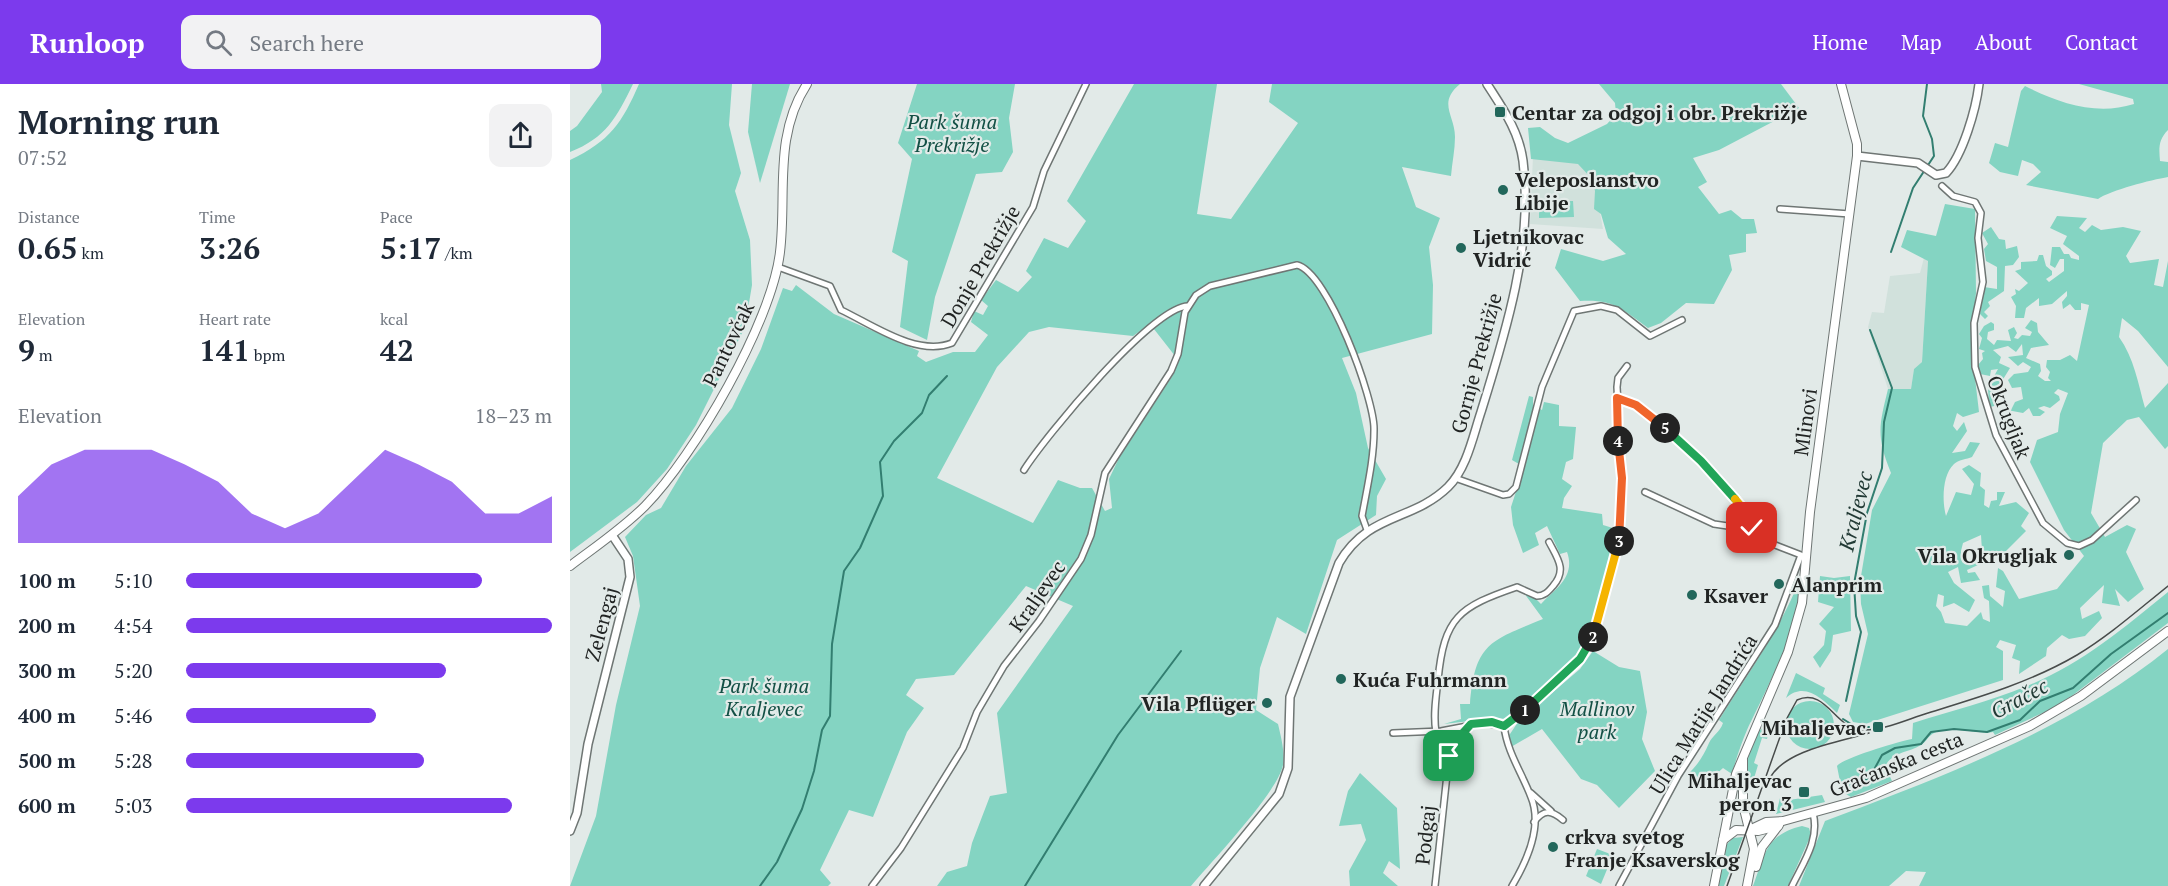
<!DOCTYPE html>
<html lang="en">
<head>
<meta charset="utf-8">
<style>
  body { margin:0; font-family:"PT Serif",serif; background:#f2f2f3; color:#1f2937; height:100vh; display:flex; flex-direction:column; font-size:22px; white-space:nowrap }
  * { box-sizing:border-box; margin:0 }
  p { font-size:20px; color:#747a83 }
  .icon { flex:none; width:33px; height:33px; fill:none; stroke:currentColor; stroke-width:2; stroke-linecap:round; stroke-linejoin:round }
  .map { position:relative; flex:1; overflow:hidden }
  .sheet { display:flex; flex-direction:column; background:#fff; width:570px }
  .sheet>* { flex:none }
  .pin { position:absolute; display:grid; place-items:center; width:51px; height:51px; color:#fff; margin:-26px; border-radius:12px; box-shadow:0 3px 9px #0006 }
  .km { position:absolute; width:30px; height:30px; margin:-15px; border-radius:50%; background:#222; color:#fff; font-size:16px; line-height:30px; text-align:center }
  .round { display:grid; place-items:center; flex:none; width:63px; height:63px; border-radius:12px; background:#f2f2f3 }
  .head { display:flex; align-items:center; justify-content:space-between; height:102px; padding:0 18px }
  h1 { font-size:33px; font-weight:800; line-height:45px }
  .stats { display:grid; grid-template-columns:repeat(3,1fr); gap:9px; height:102px; padding:6px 18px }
  .stats div { display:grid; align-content:center }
  .stats b { font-size:30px; font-weight:800 }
  .stats small { font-size:16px; font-weight:400 }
  .stats p { font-size:16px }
  .chart { height:168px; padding:12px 18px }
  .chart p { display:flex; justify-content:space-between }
  .chart svg { width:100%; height:108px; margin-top:6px; fill:#7c3aed; opacity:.7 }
  ul { padding:0 18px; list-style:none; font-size:20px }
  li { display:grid; grid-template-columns:96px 72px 1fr; align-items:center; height:45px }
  li i { height:15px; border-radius:8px; background:#7c3aed }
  header { display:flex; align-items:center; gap:36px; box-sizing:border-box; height:84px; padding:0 30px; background:#7c3aed; color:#fff }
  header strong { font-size:28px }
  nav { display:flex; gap:33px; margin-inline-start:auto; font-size:21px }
  .search { width:420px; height:54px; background:#f2f2f3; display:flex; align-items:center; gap:15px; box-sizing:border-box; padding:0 21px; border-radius:12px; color:#747a83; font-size:22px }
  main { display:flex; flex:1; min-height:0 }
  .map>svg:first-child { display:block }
  .built { fill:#d1e1dc }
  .green { fill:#84d4c2; fill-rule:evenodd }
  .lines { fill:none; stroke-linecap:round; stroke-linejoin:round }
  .stream { stroke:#327e70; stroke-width:2 }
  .minor-casing { stroke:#6f7674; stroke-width:8 }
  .tertiary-casing { stroke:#6f7674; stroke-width:10 }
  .secondary-casing { stroke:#6f7674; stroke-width:10 }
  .minor { stroke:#fff; stroke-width:5 }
  .tertiary { stroke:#fff; stroke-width:7 }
  .secondary { stroke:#fff; stroke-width:8 }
  .tram { stroke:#484c4b; stroke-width:1.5 }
  .split-1-casing { stroke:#fff; stroke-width:12 }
  .split-2-casing { stroke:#fff; stroke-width:12 }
  .split-3-casing { stroke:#fff; stroke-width:12 }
  .split-4-casing { stroke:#fff; stroke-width:12 }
  .split-5-casing { stroke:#fff; stroke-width:12 }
  .split-6-casing { stroke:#fff; stroke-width:12 }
  .split-7-casing { stroke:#fff; stroke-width:12 }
  .split-1 { stroke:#22a559; stroke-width:8 }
  .split-2 { stroke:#22a559; stroke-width:8 }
  .split-3 { stroke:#f5b400; stroke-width:8 }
  .split-4 { stroke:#f0652b; stroke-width:8 }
  .split-5 { stroke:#f0652b; stroke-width:8 }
  .split-6 { stroke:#22a559; stroke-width:8 }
  .split-7 { stroke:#f5b400; stroke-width:8 }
  .poi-dot { fill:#22675b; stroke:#e2eae8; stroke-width:2 }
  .labels { text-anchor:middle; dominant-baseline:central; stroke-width:4.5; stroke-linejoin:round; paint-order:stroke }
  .poi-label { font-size:20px; font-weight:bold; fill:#212423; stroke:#e2eae8; text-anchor:start }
  .park-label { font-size:20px; font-style:italic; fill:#135045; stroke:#e2eae8 }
  .street-label { font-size:20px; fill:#212423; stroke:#e2eae8 }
  .water-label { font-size:21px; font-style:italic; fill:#223a35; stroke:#e2eae8 }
</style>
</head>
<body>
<header>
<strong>Runloop</strong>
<div class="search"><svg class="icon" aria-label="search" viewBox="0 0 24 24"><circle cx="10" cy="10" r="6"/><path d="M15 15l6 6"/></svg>Search here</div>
<nav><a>Home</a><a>Map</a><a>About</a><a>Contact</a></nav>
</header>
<main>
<section class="sheet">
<div class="head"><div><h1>Morning run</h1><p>07:52</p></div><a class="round"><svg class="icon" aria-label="share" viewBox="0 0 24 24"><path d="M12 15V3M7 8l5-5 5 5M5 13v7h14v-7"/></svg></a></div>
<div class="stats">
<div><p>Distance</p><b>0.65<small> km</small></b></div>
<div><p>Time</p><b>3:26</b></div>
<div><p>Pace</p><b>5:17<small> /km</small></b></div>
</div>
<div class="stats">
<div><p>Elevation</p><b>9<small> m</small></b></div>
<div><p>Heart rate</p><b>141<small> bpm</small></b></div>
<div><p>kcal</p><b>42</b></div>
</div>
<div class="chart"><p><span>Elevation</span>18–23 m</p>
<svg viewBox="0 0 160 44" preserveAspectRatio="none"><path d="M0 44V25L10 12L20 6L30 6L40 6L50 12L60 19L70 32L80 38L90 32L100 19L110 6L120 12L130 19L140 32L150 32L160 25V44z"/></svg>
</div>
<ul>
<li><b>100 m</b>5:10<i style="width:81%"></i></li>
<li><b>200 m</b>4:54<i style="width:100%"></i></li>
<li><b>300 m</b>5:20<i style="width:71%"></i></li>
<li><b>400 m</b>5:46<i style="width:52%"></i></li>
<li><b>500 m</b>5:28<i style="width:65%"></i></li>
<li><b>600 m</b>5:03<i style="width:89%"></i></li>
</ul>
</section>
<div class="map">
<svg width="1598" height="802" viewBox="0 0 1598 802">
  <rect width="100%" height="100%" fill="#e2eae8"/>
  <g class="built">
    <path d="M963,72L1020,73L1033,145L960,140Z"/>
    <path d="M1354,174L1358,177L1352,278L1344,285L1341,305H1318L1298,243L1302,228L1314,229L1320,192L1350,189Z"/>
  </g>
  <g class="green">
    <path d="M31,0H63C47,33 36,54 0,68V47L7,42L32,8Z"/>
    <path d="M69,0H162L159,41L171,89L165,107L180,156L182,201L175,243L126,341L97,385L67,418L0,468V76C40,57 52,39 69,0Z"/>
    <path d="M182,0H220L190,99L178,48Z"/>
    <path d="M347,0H445L439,34L443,68L432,88L406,90L365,213L357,256L330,243L338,177L322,168L342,75L328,59Z"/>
    <path d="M564,0H647L627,130L661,135L728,39L699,18L702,0H890C867,19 885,31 885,53C885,66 882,79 881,92L832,83L846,123L870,134L859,163L863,201L862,250L772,274L786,309L798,364L816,395L807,412L806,431L767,456L736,550L707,533L690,584L686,626L708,640C711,653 715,668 713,681C708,708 641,778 621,802H367L377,788L397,782L402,759L420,712L437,709L427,629L503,522L456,502L384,591L346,595L336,611L354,624L337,648L303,733L279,726L250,786L261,799L258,802H0L26,732L46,621L70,522L63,472L55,453L76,431L91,424L116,382L162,324L191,265L213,204L222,207L226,201L264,230L349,267L347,272L356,278L383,268H405L418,251L401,238L404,227L413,231L418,222L411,216L426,196L448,208L462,193L456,187L474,154L498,164L516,137L497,117ZM580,240L609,277L603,291L549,374L539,395L542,424L535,427L522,404H510L488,396L463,439L367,394L427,283L459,248L479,243L563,252Z"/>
    <path d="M1029,0H1211L1229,24L1149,66L1123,74L1137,98L1128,103L1149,130L1161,126L1172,135H1184L1187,149L1176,150V168L1159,171L1162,186L1144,220L1116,219L1091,239L1078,244C1052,225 1044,215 1010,217L985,184L991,165L1033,177L1056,170L1038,154L1031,130L1024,125L1025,107L1022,95L1008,80L961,75L958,44L970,43L985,54L998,59L1037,40L1046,30L1045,19Z"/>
    <path d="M1509,0H1598V46C1588,56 1589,65 1590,77L1598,78V93C1581,96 1541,106 1528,115L1456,101L1471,88L1463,80L1452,76L1448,92L1430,88L1419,79L1425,59L1438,63L1451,7L1455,2C1489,19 1526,32 1564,20L1563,15Z"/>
    <path d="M1003,117L1004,133L969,134V118Z"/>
    <path d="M1375,120L1405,125L1406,209L1401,260L1409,328L1393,333L1387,329L1383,342L1387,347L1394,338L1397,347L1382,369L1395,367L1400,358L1410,359L1402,373C1397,375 1388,376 1384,380C1372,391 1372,418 1376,432L1386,408L1401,411L1404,400L1392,385L1399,381L1411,389L1410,402L1415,406L1414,421L1419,424L1421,417L1427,416V408H1435L1429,422L1446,418L1459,429L1451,442L1456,447L1435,468L1412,467L1411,451L1393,459L1391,467L1392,478L1396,480L1404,478L1408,481L1397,486L1398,489L1405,488L1410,496L1391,499L1388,483L1378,488L1384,499L1405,516L1399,528L1384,519L1373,523L1374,512L1368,510L1366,522L1371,528L1375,539L1397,542L1411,528L1413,535L1420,538L1419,517L1414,514L1412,502L1419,501L1420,512L1433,523L1435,507L1426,503L1428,484L1433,487L1449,515L1487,505L1514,472L1494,446L1460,378L1467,356L1488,348L1490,330L1498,309L1488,305L1484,309L1489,312L1490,316L1480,324L1474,322L1468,324L1475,328L1470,332H1463L1459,324L1453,329L1437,326H1441L1445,318L1453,315L1451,303L1442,304L1438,296L1444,290L1458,288L1461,283L1453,278L1448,282L1438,273L1453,271L1452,260L1446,268L1438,262L1423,266L1431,273L1429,279L1440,284L1424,310L1430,321L1419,323L1418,303L1428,285L1421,286L1420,292L1410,290L1408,281L1413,275L1412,269L1415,267L1409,265L1412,254L1409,250L1414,242L1421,238L1424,240V246L1418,248L1417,255L1424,261L1427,256L1441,257L1438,246L1444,243L1447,249L1444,254L1448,255L1452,251L1460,252L1462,248L1455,244L1461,236L1467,239L1468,248L1479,261L1461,264L1456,274L1470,280L1471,287L1468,292L1475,297H1481L1478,294L1480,288L1476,283L1477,276H1490L1500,271L1507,277L1519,221L1511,219V226H1505L1500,220L1493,225L1492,218L1497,212V207L1482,220L1469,222V214L1456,224L1454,234H1445L1446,222L1441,213L1446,210L1445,205L1449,207L1458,199L1445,187L1451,185V178L1467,177L1469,171H1473L1476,182L1482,187V191L1476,195L1479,198L1494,187V175H1490L1485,184L1480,181L1482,163H1490L1494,170H1499L1501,174L1509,176V172L1493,160L1497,152L1480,144L1487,132L1517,134L1509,144L1515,148L1522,141L1531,146L1553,143L1571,147L1556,172L1560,179L1589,175L1584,201L1593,203L1598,177V283L1568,247L1552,234L1549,253C1564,274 1568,299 1575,324L1598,299V362L1595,365L1569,333L1557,336L1533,359L1521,429L1535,453L1557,441L1566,445L1556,468L1574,505L1558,518L1545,505L1550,522L1532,519L1534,501L1510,524L1512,535L1529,527L1532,534L1515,552L1499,555L1492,551L1477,564L1476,572L1449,590L1450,577L1442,574L1446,561L1430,556L1426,563L1433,567V596L1295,640L1283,638L1279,630L1298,550L1291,520L1290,498L1302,426L1321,389C1306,352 1309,342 1318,305H1341L1344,285L1352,278L1358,177L1331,163L1337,146L1366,152Z"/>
    <path d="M1421,143L1429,155L1435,156L1436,165L1447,162L1449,173L1443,181L1435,182L1434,207L1418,218L1420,222L1414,228L1418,232L1415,235L1410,230L1414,203L1427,205V183L1416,177L1414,165L1418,160L1412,149Z"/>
    <path d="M959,312L963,313V321L972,326L974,318L989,321V342L1006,343L1003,375L996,378L992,395L1002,402L994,414L992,424L1032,430L1033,441L1046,445C1041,480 1031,531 1013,561C995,591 962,613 936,635L925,634L874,640L891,635L890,620H900C905,559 920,557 973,535L954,509H960L971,520C985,505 1006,493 997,468L990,470L977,442L965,449L969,461L953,469L943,441L941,423L954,383L942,376Z"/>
    <path d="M1232,490C1241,521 1192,614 1177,646C1171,660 1166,675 1162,690L1153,684L1142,694L1116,692C1127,682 1133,673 1139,659C1142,652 1150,648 1153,639L1149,636C1180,586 1211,545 1232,490Z"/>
    <path d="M1250,492L1264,494L1280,492L1281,547L1263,551L1261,567L1250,584L1243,573L1254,561L1256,547L1249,540L1264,523L1248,518Z"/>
    <path d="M1598,508V539L1503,611L1479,626L1425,651L1423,648C1405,651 1377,639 1361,651C1357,654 1355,659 1351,661C1338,669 1324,667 1315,682L1322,697L1281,713L1272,708L1267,682C1273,674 1330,657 1342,655L1343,639C1381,627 1420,617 1457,602C1510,581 1554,544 1598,508Z"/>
    <path d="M1598,565V802H1349L1356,788L1336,787L1319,802H1229L1255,737C1374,692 1498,646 1598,565Z"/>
    <path d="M1023,567L1049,583L1070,587L1077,628L1072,655L1085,687L1049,724L1027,701L1011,695L972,645L941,663L938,653L948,638L1010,585Z"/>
    <path d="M1226,589L1255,604L1253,610L1270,621L1267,629C1252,615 1235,597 1216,614Z"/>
    <circle cx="1240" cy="641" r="24"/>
    <path d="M1196,642L1199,647L1197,655L1192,654L1184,679L1188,681L1182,701H1177C1177,682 1177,651 1196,642Z"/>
    <path d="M790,689L827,724L830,785L819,777L813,789L828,802H780L779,787L796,756L791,740L769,742L778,707Z"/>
    <path d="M1252,711L1255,718L1206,730L1210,714L1219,716Z"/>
    <path d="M1232,742L1239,744L1241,751L1218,802H1183C1195,771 1195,751 1232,742Z"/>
    <path d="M1173,753L1154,802H1147L1156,761L1163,754Z"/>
    <path d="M1027,765L1043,771L1031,800L1016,792Z"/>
  </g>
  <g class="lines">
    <g class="stream">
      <path d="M1321,168L1343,104L1364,72L1362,55L1353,32L1357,0"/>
      <path d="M1276,617L1291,548L1286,532L1284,500L1297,429L1312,384L1314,338L1322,304L1300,246"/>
      <path d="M1273,635L1286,643H1299"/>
      <path d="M1277,707L1300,693L1312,671L1325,664L1351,660L1361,648L1384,645L1417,648L1450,636L1470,617L1503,604L1541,570L1598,529"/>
      <path d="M190,802L207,778L232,725L244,687L252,646L260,632L262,560L274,487L290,464L313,412L310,378L324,357L352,329L359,311L377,292"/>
      <path d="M455,802L548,651L611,567"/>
    </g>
    <g class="minor-casing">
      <g id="minor">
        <path d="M1372,102L1383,112L1405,118L1411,129L1408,154L1413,198L1404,239L1405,283L1426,351L1473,439L1497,459L1509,462L1522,456L1566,416"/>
        <path d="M1210,125L1280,130"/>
        <path d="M208,183L260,202L271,226C303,241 347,273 382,259L463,123L474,87L516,0"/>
        <path d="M1047,314L1072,325L1122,368L1183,434L1200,459L1231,471L1205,541L1108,692L1049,802"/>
        <path d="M454,386C475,353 582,223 618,222"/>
        <path d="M885,394L933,411L939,410L946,403L972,303L1004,227L1031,222L1047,226L1080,252L1112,236"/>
        <path d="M1075,408L1144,440L1192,447"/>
        <path d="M934,642L993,592L1020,561L1051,448L1052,394L1047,303L1048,294L1057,282"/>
        <path d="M934,642C937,668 952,689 961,713C973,742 957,777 942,802"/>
        <path d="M866,648C863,632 866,613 868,596C874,533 889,523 947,503L967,512C974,512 978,508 983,502C997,486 988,475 979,458"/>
        <path d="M823,649L871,647L913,639L934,642"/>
        <path d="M961,709L981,727"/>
        <path d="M964,738C974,725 981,726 993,736"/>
        <path d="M302,802L331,764L393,664L407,628L434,582L469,537L511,475L521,451L535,389L601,287L608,270L615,228L626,211L640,202L727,181C758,188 805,316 804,346C804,375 797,404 792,432L797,446"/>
        <path d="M865,802L879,672L883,660L901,640"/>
        <path d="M1222,802C1233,779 1250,756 1243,729"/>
      </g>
    </g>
    <g class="tertiary-casing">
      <g id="tertiary">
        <path d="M1287,72L1348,79L1366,91L1376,89C1393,71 1406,25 1409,0"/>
        <path d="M0,747L7,729L18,660L60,493L58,475L42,451"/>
        <path d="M634,802L709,710L718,684L720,613L769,479C799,428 842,438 878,403C897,384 903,352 911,328C935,251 964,159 953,77C949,47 933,25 917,0"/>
      </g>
    </g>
    <g class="secondary-casing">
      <g id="secondary">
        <path d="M0,482C25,463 52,445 75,422C124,372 202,238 210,168C217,111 203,52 237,0"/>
        <path d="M1173,676V721L1184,765L1177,802"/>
        <path d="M1179,746L1196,738L1213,737L1296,714L1460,642L1511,612L1598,547"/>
        <path d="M1153,756L1166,746L1188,747L1208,742"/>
        <path d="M1186,783L1192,763L1209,741"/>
        <path d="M1144,802L1166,690L1218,568L1232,519L1240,428L1287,72V60L1271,0"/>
      </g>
    </g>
    <use href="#minor" class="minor"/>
    <use href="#tertiary" class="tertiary"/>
    <use href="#secondary" class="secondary"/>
    <g class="tram">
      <path d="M1200,694C1215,666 1269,658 1299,649"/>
      <path d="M1157,802L1216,636L1227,616C1256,603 1265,645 1292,646C1313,647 1338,635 1358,629C1410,613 1461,598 1507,571C1540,551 1568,526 1598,502"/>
    </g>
  </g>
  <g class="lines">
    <g class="split-1-casing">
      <path id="split-1" d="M879,672L883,660L901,640L922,638L934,642L955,626"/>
    </g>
    <g class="split-2-casing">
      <path id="split-2" d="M955,626L1010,575L1023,553"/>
    </g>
    <g class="split-3-casing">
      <path id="split-3" d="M1023,553L1049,457"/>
    </g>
    <g class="split-4-casing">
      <path id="split-4" d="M1048,357L1052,394L1049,457"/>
    </g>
    <g class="split-5-casing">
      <path id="split-5" d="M1048,357L1047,314L1066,321L1095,344"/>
    </g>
    <g class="split-6-casing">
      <path id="split-6" d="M1095,344L1131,377L1165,415"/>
    </g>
    <g class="split-7-casing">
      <path id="split-7" d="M1165,415L1192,447L1182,444"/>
    </g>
    <use href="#split-1" class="split-1"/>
    <use href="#split-2" class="split-2"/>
    <use href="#split-3" class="split-3"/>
    <use href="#split-4" class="split-4"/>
    <use href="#split-5" class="split-5"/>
    <use href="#split-6" class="split-6"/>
    <use href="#split-7" class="split-7"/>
  </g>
  <g class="poi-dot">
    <rect x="924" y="22" width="12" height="12" rx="3"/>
    <circle cx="933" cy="106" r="6"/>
    <circle cx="891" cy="164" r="6"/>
    <circle cx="1499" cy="471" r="6"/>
    <circle cx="1209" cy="500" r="6"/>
    <circle cx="1122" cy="511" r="6"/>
    <circle cx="771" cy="595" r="6"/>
    <circle cx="697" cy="619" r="6"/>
    <rect x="1302" y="637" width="12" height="12" rx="3"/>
    <rect x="1228" y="702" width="12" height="12" rx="3"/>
    <circle cx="983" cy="763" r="6"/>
  </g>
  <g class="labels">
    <g class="poi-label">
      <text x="942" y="28">Centar za odgoj i obr. Prekrižje</text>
      <text x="945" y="95">Veleposlanstvo<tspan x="945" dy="23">Libije</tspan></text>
      <text x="903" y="152">Ljetnikovac<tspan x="903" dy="23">Vidrić</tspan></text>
      <text x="1487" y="471" text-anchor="end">Vila Okrugljak</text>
      <text x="1221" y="500">Alanprim</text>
      <text x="1134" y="511">Ksaver</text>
      <text x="783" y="595">Kuća Fuhrmann</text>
      <text x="685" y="619" text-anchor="end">Vila Pflüger</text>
      <text x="1296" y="643" text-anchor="end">Mihaljevac</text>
      <text x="1222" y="696" text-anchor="end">Mihaljevac<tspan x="1222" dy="23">peron 3</tspan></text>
      <text x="995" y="752">crkva svetog<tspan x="995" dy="23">Franje Ksaverskog</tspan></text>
    </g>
    <g class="park-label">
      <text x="382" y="37">Park šuma<tspan x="382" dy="23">Prekrižje</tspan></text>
      <text x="194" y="601">Park šuma<tspan x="194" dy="23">Kraljevec</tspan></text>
      <text x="1027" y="624">Mallinov<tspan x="1027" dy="23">park</tspan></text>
    </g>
    <g class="street-label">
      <text transform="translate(410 182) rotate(-60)">Donje Prekrižje</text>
      <text transform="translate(158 260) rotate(-64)">Pantovčak</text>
      <text transform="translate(906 279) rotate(-75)">Gornje Prekrižje</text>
      <text transform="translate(1439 333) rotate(69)">Okrugljak</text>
      <text transform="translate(1235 338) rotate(-82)">Mlinovi</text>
      <text transform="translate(467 512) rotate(-55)">Kraljevec</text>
      <text transform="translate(31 540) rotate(-75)">Zelengaj</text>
      <text transform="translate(1133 630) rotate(-58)">Ulica Matije Jandrića</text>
      <text transform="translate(1326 680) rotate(-22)">Gračanska cesta</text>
      <text transform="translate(855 751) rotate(-84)">Podgaj</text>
    </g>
    <g class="water-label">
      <text transform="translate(1285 427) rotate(-76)">Kraljevec</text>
      <text transform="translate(1449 614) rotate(-28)">Gračec</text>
    </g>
  </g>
</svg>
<div class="pin" style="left:879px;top:672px;background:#1e9e55"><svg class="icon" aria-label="arrive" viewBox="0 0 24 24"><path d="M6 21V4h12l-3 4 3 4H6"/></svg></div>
<div class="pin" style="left:1182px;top:444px;background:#d93025"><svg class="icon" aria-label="check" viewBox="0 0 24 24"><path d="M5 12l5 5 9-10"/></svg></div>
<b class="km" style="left:955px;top:626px">1</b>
<b class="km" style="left:1023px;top:553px">2</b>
<b class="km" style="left:1049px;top:457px">3</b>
<b class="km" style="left:1048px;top:357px">4</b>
<b class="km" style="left:1095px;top:344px">5</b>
</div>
</main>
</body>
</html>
